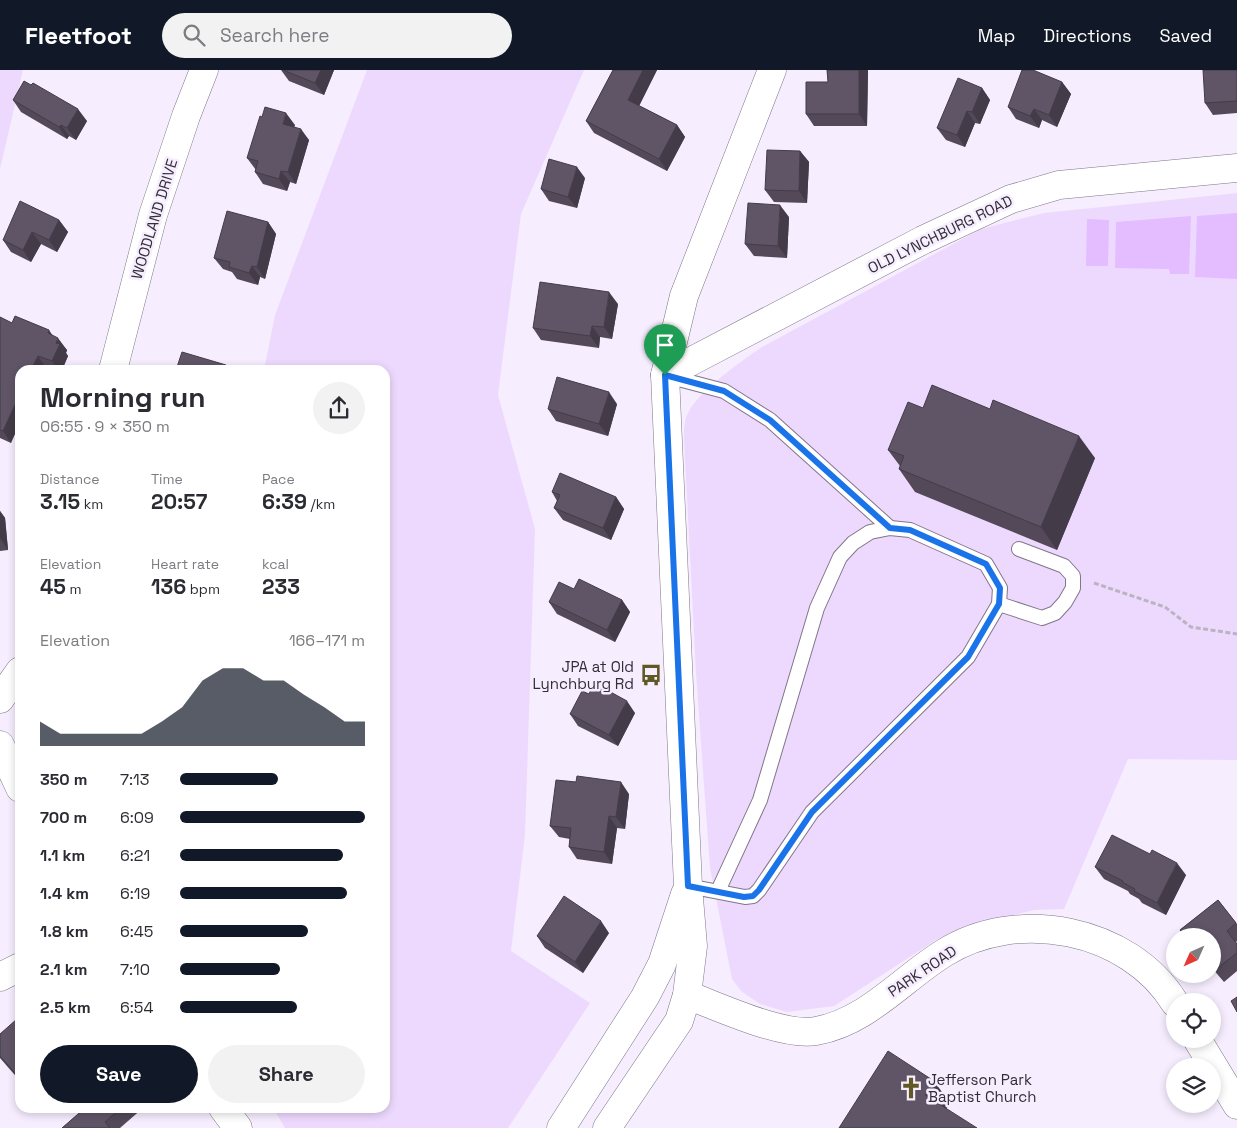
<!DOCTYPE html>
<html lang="en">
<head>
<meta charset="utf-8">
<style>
  body { margin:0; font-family:"Space Grotesk",sans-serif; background:#f2f2f3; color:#2b2b33; height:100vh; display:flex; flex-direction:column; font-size:19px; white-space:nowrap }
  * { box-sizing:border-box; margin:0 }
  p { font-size:16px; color:#7c7c81 }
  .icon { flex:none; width:28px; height:28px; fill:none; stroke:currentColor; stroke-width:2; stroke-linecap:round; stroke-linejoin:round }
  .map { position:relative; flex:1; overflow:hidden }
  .panel { position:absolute; left:15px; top:295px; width:375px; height:748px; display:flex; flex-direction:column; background:#fff; border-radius:15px; box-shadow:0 2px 8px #0003 }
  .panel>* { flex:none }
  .needle { width:32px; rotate:225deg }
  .tools { position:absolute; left:1166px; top:858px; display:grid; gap:10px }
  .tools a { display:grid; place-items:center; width:55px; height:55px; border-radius:50%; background:#fff; box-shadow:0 2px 8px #0003; font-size:25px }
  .pin { position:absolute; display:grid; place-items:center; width:42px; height:42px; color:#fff; margin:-51px -21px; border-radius:50% 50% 50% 0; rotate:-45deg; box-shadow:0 0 5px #0007 }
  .pin .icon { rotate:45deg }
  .round { display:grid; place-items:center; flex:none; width:52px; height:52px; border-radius:26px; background:#f2f2f3 }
  .summary { display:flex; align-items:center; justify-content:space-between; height:85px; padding:0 25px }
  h1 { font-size:28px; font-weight:700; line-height:38px }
  .figures { display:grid; grid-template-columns:repeat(3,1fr); gap:8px; height:85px; padding:5px 25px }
  .figures div { display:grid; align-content:center }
  .figures b { font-size:21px; font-weight:700 }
  .figures small { font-size:14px; font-weight:400 }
  .figures p { font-size:14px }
  .chart { height:140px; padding:10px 25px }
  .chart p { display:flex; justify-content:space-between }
  .chart svg { width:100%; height:90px; margin-top:5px; fill:#111827; opacity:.7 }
  .button { display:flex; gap:10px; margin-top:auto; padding:10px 25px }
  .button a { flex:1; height:58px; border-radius:30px; background:#111827; color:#fff; font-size:20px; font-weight:700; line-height:58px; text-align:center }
  .button a+a { background:#f2f2f3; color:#2b2b33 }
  ul { padding:0 25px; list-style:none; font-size:16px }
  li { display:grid; grid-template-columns:80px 60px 1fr; align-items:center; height:38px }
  li i { height:12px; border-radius:6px; background:#111827 }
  header { display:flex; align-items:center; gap:30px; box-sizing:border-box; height:70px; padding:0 25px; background:#111827; color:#fff }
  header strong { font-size:24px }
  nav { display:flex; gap:28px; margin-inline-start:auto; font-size:18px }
  .search { width:350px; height:45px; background:#f2f2f3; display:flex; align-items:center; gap:12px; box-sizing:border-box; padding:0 18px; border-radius:28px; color:#7c7c81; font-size:19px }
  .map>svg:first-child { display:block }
  .green { fill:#eed9fe }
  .water { fill:#e3bdff }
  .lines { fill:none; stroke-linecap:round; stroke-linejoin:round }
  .lane-casing { stroke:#807688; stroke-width:16 }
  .street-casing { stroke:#807688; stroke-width:29 }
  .secondary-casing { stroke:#807688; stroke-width:29 }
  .path { stroke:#bbb3c2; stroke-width:3; stroke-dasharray:5 2.5; stroke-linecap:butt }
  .lane { stroke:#fff; stroke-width:14 }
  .street { stroke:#fff; stroke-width:28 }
  .secondary { stroke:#fff; stroke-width:28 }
  .wall { fill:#534959 }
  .shaded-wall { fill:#433c48 }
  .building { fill:#605567; stroke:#433c48 }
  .route-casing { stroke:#fff; stroke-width:10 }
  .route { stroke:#1a73e8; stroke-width:6 }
  .labels { text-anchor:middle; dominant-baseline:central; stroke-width:5; stroke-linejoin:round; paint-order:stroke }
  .street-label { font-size:15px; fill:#322e36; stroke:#f6edfe }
  .poi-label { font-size:15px; fill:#322e36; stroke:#f6edfe; text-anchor:end }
</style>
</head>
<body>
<header>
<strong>Fleetfoot</strong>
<div class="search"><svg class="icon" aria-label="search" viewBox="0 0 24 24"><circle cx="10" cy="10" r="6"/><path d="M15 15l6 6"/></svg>Search here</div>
<nav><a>Map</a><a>Directions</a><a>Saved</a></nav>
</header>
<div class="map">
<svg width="1237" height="1058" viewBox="0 0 1237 1058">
  <rect width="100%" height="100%" fill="#f6edfe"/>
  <g class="green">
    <path d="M0,0H23L0,99Z"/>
    <path d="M367,0H584L521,144L498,325L535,459L525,765L511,881L590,933L508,1058H285L273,1038H385V300H264L275,245Z"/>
    <path d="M1237,123V690L1128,689L1064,839L1034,840L968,856L936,870L834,936L787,942L760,934L741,921L732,909L710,798L696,603L684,368C684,360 684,352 687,345C697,322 740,292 762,277L981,159L1044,143Z"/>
  </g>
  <g class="water">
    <path d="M1237,143V209L1195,207L1197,146Z"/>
    <path d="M1191,146L1189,204H1170L1169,199L1115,198L1116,152Z"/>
    <path d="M1087,149L1109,150L1108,196H1086Z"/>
  </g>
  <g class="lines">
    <g class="lane-casing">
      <g id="lane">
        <path d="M667,306L724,321L770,350L890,458"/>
        <path d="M999,534L1042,548L1055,543L1065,532L1073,518V506L1064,496L1019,479"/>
        <path d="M688,816L745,827L753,826L759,820L812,742L968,587L999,534L1000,518L986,494L910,460L890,458L870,462L853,473L840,487L817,538L760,730L718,821"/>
      </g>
    </g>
    <g class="street-casing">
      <g id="street">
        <path d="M113,300L153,145L186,46L204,0"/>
        <path d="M0,629L20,601"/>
        <path d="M0,907L20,897"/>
        <path d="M687,925C720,937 783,967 816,961C867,952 902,909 944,883C1017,837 1129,858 1175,933"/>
        <path d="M1197,969L1237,1035"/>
      </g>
    </g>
    <g class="secondary-casing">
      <g id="secondary">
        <path d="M665,305L923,170L1011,129L1059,115L1237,98"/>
        <path d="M0,675L20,718"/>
        <path d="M223,1038L238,1058"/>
        <path d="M561,1058L645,927L662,894L685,824"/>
        <path d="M607,1058L679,951L687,925L693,876L688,816L665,305L684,226L772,0"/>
      </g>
    </g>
    <path class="path" d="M1094,513L1165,537L1191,557L1237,564"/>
    <use href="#lane" class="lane"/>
    <use href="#street" class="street"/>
    <use href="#secondary" class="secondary"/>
  </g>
  <g class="wall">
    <path d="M281,0H334L324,25L289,11Z"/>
    <path d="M613,0H657L639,36L677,55L685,67L667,101L594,63L586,51Z"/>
    <path d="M827,0H868L867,56H814L806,44L828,12Z"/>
    <path d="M1237,0V43L1213,45L1205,33Z"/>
    <path d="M1062,12L1071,24L1057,57L1042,50L1039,58L1016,49L1008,37Z"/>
    <path d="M982,18L990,30L980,54L975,53L965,77L946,70L937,58Z"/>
    <path d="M13,30L87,51L76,70L69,66L67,69L21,42Z"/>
    <path d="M262,47L295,55L294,57L309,70L296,114L290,112L287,121L263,114L255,102L256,100L247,88Z"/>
    <path d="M800,81L809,92L807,133L774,132L765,120Z"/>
    <path d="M585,108L577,138L549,131L541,119Z"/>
    <path d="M789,147L787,188L754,186L745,174Z"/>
    <path d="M59,150L68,162L57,182L41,174L31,192L11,182L3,170Z"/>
    <path d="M268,152L276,164L265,209L260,207L258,215L237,209L232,202L223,199L214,188Z"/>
    <path d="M618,234L612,269L600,267L599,278L541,270L533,258Z"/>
    <path d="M0,247L12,253L52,265L67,280L66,283L68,286L62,300H52L46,298L45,300H20L11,373L0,368Z"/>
    <path d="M617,334L608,366L556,351L548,339Z"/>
    <path d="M923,338L1095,388L1057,480L915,422L899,399L900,396L888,380Z"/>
    <path d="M552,422L616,427L624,439L611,470L563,450L554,438L557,431Z"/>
    <path d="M0,441L5,448L8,480L0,481Z"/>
    <path d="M574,519L622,530L630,542L615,572L557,544L549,532Z"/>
    <path d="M589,624L635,643L618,676L578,656L570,644Z"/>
    <path d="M629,724L625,759L617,758L612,794L577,789L569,777L570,769L559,767L550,756Z"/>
    <path d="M1095,797L1186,805L1166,845L1142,833L1139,829L1130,824L1128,821L1104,809Z"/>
    <path d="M1218,830L1237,854V871L1236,872L1237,874V901L1224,912L1212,898V866H1184L1180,860Z"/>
    <path d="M609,863L583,903L545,878L537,866Z"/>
    <path d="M20,953V1011L0,988V964Z"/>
    <path d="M85,1038H143L120,1058H62Z"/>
  </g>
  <g class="shaded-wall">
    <path d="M321,0H334L324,25L315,13Z"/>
    <path d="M643,0H657L636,42L628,30Z"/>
    <path d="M859,0H868L867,56L859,44Z"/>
    <path d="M1062,12L1071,24L1057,57L1049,45Z"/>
    <path d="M982,18L990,30L980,54L972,42Z"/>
    <path d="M78,39L87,51L76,70L67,58Z"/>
    <path d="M1034,39L1042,50L1039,58L1030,46Z"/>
    <path d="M967,41L975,53L965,77L957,65Z"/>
    <path d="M286,43L295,55L291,65L283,54Z"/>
    <path d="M61,55L69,66L67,69L59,57Z"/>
    <path d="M677,55L685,67L667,101L659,89Z"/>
    <path d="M301,59L309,70L296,114L288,102Z"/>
    <path d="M800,81L809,92L807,133L799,121Z"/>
    <path d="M577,97L585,108L577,138L568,127Z"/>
    <path d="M281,101L290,112L287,121L279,109Z"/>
    <path d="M780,135L789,147L787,188L778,176Z"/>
    <path d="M59,150L68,162L57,182L49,170Z"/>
    <path d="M268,152L276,164L265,209L257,197Z"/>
    <path d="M32,162L41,174L31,192L23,180Z"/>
    <path d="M252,196L260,207L258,215L249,203Z"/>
    <path d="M609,222L618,234L612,269L604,257Z"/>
    <path d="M592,256L600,267L599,278L590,266Z"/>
    <path d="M49,260L57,272L58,268L67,280L66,283L68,286L62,300H58L52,291L48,263Z"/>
    <path d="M38,286L46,298L45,300H31Z"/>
    <path d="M226,295L229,300H224Z"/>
    <path d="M609,322L617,334L608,366L599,354Z"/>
    <path d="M20,324V353L11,373L3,361Z"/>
    <path d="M1079,366L1095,388L1057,480L1041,457Z"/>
    <path d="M616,427L624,439L611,470L603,458Z"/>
    <path d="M0,441L5,448L8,480L0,468Z"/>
    <path d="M622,530L630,542L615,572L607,560Z"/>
    <path d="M627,631L635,643L618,676L609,665Z"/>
    <path d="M621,712L629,724L625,759L616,747Z"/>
    <path d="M609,746L617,758L612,794L604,782Z"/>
    <path d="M1177,793L1186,805L1166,845L1157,833Z"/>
    <path d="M601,851L609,863L583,903L575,892Z"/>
    <path d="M934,1011L950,1033L941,1047L925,1025Z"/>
  </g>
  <g class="building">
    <path d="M283,0H321L315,13Z"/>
    <path d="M613,0H643L628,30L677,55L659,89L586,51Z"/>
    <path d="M827,0H859V44H806V12H828Z"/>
    <path d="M1022,0H1033L1062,12L1049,45L1034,39L1030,46L1008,37Z"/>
    <path d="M1203,0H1237V31L1205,33Z"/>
    <path d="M958,8L982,18L972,42L967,41L957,65L937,58Z"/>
    <path d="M24,11L31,15L33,13L78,39L67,58L61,55L59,57L13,30Z"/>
    <path d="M265,37L286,43L283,54L301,59L288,102L281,101L279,109L255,102L258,91L247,88L260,46L262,47Z"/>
    <path d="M767,80L800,81L799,121L765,120Z"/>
    <path d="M549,89L577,97L568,127L541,119Z"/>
    <path d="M20,131L59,150L49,170L32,162L23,180L3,170Z"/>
    <path d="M748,133L780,135L778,176L745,174Z"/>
    <path d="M227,141L268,152L257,197L252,196L249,203L229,197L230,192L214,188Z"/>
    <path d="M540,212L609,222L604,257L592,256L590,266L533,258Z"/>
    <path d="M15,246L49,260L48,263L58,268L56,273L60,274L52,291L38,286L31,300H20V324L3,361L0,360V247L12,253Z"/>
    <path d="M182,282L226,295L224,300H176Z"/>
    <path d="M557,307L609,322L599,354L548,339Z"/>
    <path d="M932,315L990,339L993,330L1079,366L1041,457L899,399L904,386L888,380L908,332L923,338Z"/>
    <path d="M560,403L616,427L603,458L554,438L560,425L552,422Z"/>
    <path d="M579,509L622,530L607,560L549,532L559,512L574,519Z"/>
    <path d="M594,613L627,631L609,665L570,644L582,621L589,624Z"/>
    <path d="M577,706L621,712L616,747L609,746L604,782L569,777L571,758L550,756L556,710L576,712Z"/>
    <path d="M1112,765L1150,784L1152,780L1177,793L1157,833L1134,821L1135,819L1122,812L1123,811L1095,797Z"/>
    <path d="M564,826L601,851L575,892L537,866Z"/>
    <path d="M1218,830L1236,853L1227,861L1237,874V883L1215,900L1212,896V866H1185L1180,860Z"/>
    <path d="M1237,927V942L1231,931Z"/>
    <path d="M17,949L20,953V1009L0,986V964Z"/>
    <path d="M888,981L934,1011L925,1025L977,1058H839Z"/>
    <path d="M85,1038H121L105,1052L110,1058H62Z"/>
  </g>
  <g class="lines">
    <g class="route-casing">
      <path id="route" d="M665,305L724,321L770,350L890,458L910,460L986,494L1000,518L999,534L968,587L812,742L759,820L753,826L744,827L688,816Z"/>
    </g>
    <use href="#route" class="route"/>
  </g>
  <defs>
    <g id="bus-bare" transform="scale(1.725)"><path d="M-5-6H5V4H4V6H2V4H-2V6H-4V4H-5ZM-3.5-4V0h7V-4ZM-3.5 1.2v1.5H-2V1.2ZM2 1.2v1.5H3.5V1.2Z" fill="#615925" stroke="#f6edfe" stroke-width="2.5" paint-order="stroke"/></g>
    <g id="church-bare" transform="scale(1.725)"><path d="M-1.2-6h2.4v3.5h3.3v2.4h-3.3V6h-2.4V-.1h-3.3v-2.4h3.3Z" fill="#615925" stroke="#f6edfe" stroke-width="2.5" paint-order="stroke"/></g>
  </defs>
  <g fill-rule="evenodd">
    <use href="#bus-bare" x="651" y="605"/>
    <use href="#church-bare" x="911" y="1018"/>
  </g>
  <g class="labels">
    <g class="street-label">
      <text transform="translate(154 149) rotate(-73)">WOODLAND DRIVE</text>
      <text transform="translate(940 164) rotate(-26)">OLD LYNCHBURG ROAD</text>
      <text transform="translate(922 901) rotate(-34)">PARK ROAD</text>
    </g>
    <g class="poi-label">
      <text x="634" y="596">JPA at Old<tspan x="634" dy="17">Lynchburg Rd</tspan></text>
      <text x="928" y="1009" text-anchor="start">Jefferson Park<tspan x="928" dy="17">Baptist Church</tspan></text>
    </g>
  </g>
</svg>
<div class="tools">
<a><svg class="needle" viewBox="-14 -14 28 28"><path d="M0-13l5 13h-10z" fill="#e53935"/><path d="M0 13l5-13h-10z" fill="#7c7c81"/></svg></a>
<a><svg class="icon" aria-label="locate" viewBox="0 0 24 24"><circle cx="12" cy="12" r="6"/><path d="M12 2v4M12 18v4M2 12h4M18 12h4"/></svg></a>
<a><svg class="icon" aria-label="layers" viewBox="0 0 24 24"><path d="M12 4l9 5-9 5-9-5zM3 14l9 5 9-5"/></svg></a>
</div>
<div class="pin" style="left:665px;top:305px;background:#1e9e55"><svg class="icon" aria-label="arrive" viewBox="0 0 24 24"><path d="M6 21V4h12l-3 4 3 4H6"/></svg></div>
<section class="panel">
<div class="summary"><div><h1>Morning run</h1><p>06:55 · 9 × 350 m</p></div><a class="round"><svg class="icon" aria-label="share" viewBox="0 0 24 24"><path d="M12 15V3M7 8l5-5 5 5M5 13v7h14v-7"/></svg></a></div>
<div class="figures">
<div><p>Distance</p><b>3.15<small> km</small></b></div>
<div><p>Time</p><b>20:57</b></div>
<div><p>Pace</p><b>6:39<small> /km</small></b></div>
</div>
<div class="figures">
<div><p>Elevation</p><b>45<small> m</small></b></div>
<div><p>Heart rate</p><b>136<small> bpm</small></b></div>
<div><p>kcal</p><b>233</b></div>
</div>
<div class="chart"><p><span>Elevation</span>166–171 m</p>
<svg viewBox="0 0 160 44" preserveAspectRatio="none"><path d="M0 44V32L10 38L20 38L30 38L40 38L50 38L60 32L70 25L80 12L90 6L100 6L110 12L120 12L130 19L140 25L150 32L160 32V44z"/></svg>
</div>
<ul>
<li><b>350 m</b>7:13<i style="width:53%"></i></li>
<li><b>700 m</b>6:09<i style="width:100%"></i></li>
<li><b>1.1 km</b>6:21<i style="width:88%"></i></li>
<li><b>1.4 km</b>6:19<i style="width:90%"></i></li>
<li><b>1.8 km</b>6:45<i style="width:69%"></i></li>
<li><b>2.1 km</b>7:10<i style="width:54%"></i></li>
<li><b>2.5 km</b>6:54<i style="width:63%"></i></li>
</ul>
<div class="button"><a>Save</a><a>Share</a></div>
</section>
</div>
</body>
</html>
